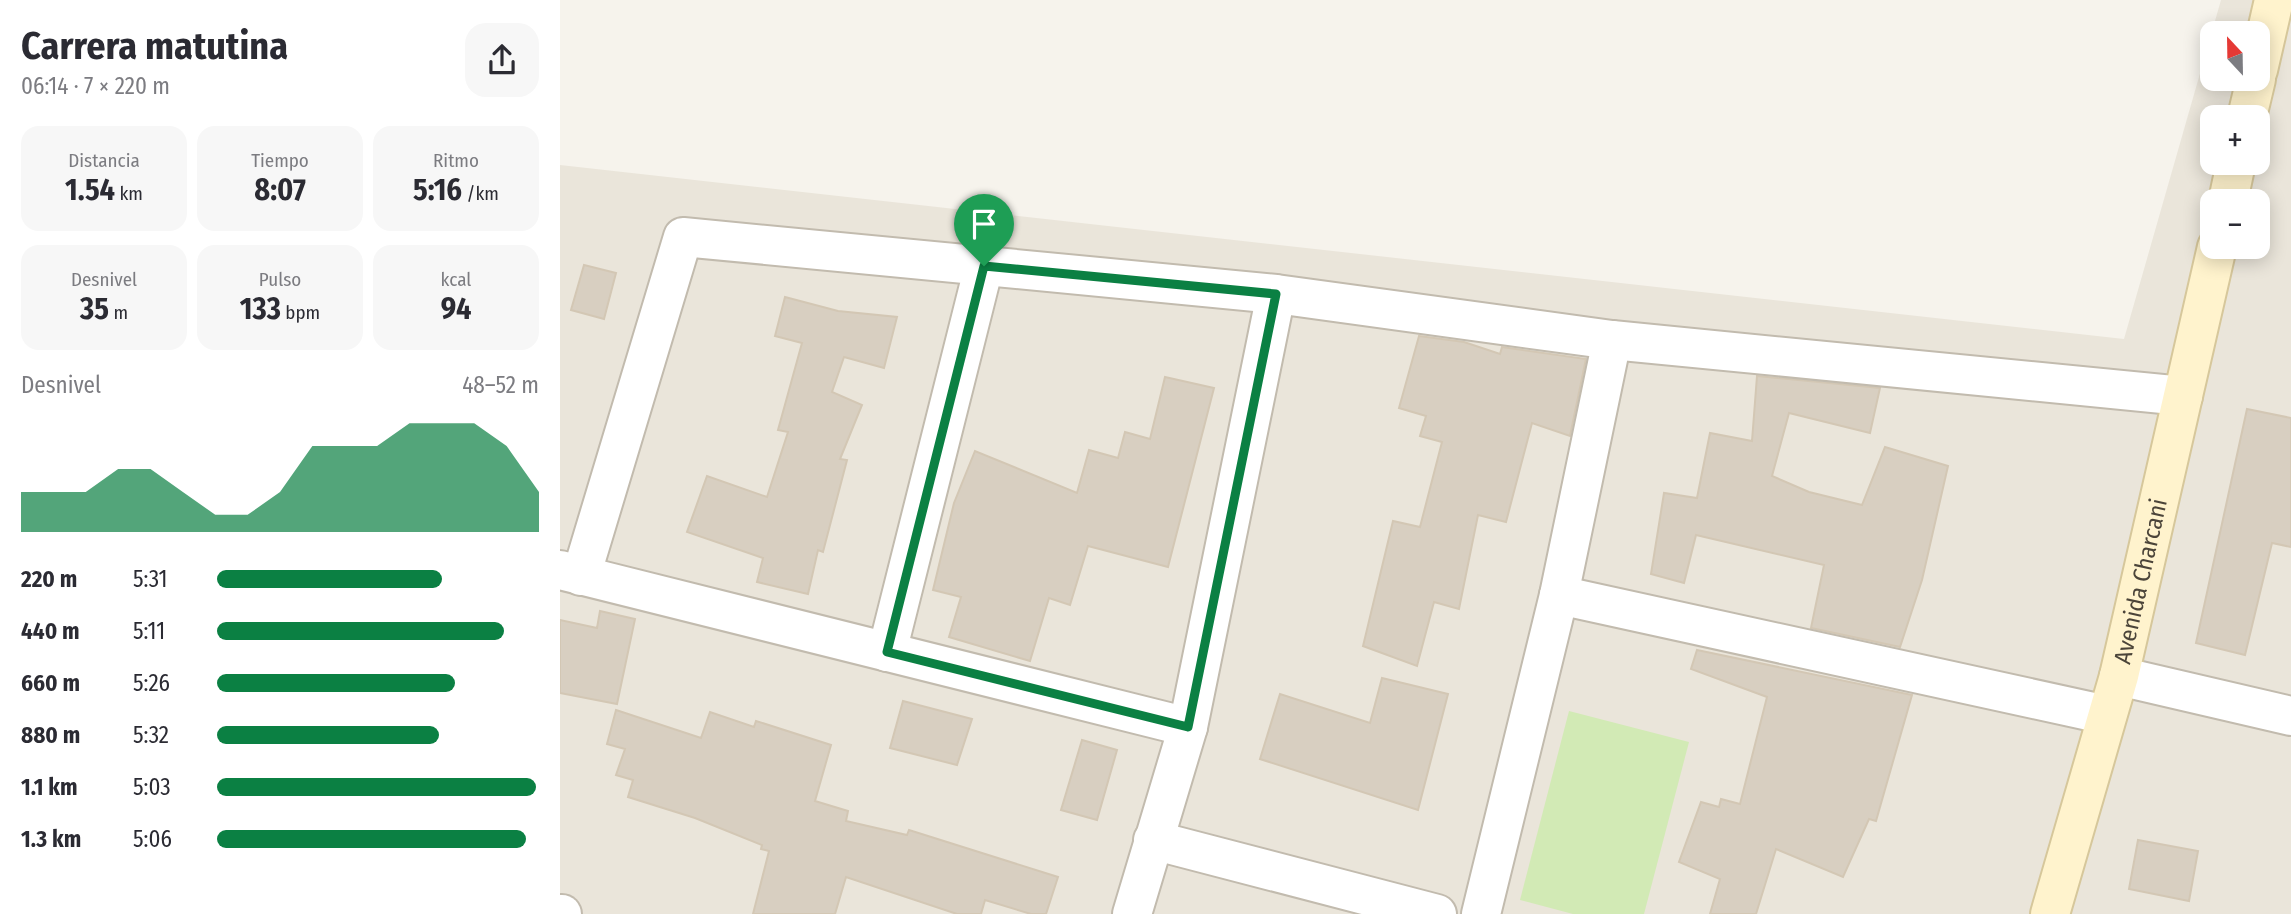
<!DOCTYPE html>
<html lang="es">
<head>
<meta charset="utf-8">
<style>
  body { margin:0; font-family:"Fira Sans Condensed",sans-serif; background:#f7f7f7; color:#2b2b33; height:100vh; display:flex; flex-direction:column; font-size:26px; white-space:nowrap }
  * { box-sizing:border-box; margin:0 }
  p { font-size:23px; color:#7c7c81 }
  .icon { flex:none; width:38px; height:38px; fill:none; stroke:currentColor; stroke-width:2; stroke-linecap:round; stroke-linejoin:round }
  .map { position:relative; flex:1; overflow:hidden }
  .side { display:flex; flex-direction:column; background:#fff; width:560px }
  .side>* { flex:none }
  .needle { width:46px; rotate:338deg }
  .tools { position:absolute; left:1640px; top:21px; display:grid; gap:14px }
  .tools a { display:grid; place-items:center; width:70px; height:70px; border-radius:14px; background:#fff; box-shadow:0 4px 18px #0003; font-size:35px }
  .pin { position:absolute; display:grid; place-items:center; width:60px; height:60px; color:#fff; margin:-72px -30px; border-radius:50% 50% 50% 0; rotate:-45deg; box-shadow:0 0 7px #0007 }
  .pin .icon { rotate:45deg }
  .round { display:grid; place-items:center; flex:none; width:74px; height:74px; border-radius:21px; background:#f7f7f7 }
  .summary { display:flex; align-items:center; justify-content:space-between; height:119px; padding:0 21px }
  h1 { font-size:38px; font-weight:700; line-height:52px }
  .figures { display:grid; grid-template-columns:repeat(3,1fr); gap:10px; height:119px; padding:7px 21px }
  .figures div { display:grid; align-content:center; border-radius:18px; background:#f7f7f7; text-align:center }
  .figures b { font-size:30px; font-weight:700 }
  .figures small { font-size:19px; font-weight:400 }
  .figures p { font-size:19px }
  .chart { height:196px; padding:14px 21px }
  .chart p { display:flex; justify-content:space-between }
  .chart svg { width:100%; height:126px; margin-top:7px; fill:#0b8043; opacity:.7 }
  ul { padding:0 21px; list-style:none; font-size:23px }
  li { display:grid; grid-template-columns:112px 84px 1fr; align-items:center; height:52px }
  li i { height:18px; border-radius:9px; background:#0b8043 }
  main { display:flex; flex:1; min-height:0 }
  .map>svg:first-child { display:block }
  .residential { fill:#eae5da; fill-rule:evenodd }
  .green { fill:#d2eab5 }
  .building { fill:#d8cfc1; stroke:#d3c7b4; stroke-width:2 }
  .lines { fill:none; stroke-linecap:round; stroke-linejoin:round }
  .street-casing { stroke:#c2bbae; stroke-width:42 }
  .secondary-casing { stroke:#d6c79b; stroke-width:42 }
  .street { stroke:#fff; stroke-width:38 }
  .secondary { stroke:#fff3cd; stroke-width:38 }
  .route-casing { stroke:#fff; stroke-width:14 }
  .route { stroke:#0b8043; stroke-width:9 }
  .labels { text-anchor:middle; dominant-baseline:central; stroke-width:5; stroke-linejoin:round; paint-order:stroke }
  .street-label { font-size:24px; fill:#4b4439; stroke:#fff }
</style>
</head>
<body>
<main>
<section class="side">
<div class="summary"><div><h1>Carrera matutina</h1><p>06:14 · 7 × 220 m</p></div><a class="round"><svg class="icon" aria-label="share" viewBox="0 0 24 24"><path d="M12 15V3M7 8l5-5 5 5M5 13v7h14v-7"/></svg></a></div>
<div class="figures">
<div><p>Distancia</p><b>1.54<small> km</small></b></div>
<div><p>Tiempo</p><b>8:07</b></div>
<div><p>Ritmo</p><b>5:16<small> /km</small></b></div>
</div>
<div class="figures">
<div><p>Desnivel</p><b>35<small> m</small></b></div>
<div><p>Pulso</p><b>133<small> bpm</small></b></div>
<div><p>kcal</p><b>94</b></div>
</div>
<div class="chart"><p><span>Desnivel</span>48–52 m</p>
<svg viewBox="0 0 160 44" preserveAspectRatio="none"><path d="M0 44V30L10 30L20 30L30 22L40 22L50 30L60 38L70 38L80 30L90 14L100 14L110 14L120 6L130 6L140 6L150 14L160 30V44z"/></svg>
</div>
<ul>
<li><b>220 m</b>5:31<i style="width:70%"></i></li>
<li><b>440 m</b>5:11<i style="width:89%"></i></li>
<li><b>660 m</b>5:26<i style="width:74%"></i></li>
<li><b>880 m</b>5:32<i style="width:69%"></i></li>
<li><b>1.1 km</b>5:03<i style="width:99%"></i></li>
<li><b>1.3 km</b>5:06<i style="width:96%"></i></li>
</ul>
</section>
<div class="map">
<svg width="1731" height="914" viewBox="0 0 1731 914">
  <rect width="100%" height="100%" fill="#f6f3ec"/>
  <path class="residential" d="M1661,0H1731V914H0V165L1564,339ZM1652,33H1698V79H1652ZM1652,117H1698V163H1652ZM1652,201H1698V247H1652Z"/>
  <path class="green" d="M1009,711L1129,742L1084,914H1013L960,900Z"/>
  <g class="building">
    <path d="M24,265L56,273L44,319L11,310Z"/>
    <path d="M225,297L278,311L337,317L324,368L284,357L272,392L302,405L280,459L287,460L263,552L258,550L248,594L197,582L203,558L127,532L147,476L207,497L228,432L218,430L242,343L215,336Z"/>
    <path d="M859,336L904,342L940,354L942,347L1026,359L1010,436L972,423L946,522L918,515L899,609L874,602L857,666L803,646L833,521L860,527L882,442L860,436L866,416L839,408Z"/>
    <path d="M1197,376L1320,388L1310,433L1229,413L1212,476L1249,492L1302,505L1325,447L1388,466L1362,580L1340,647L1251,628L1264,565L1136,535L1124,583L1091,574L1104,493L1137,498L1150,433L1192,441Z"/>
    <path d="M605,377L654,388L608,567L528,546L510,605L489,598L470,661L389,637L401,597L373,590L394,503L415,451L517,493L529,450L558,458L565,432L590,439Z"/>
    <path d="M1687,409L1731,418V547L1712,543L1685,655L1636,643Z"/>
    <path d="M40,611L75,619L57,704L0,693V620L37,628Z"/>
    <path d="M1137,650L1352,695L1316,821L1309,819L1283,877L1216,849L1196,914H1150L1160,879L1119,862L1141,802L1159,807L1161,799L1180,804L1207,697L1131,669Z"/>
    <path d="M822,678L888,694L858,810L700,759L720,694L810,723Z"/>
    <path d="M343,701L412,719L397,765L330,748Z"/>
    <path d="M56,710L141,738L150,712L194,727L196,721L271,745L255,801L288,811L286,821L347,835L349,830L498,877L486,914H471L425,900L421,914H397L286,877L275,914H193L209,851L201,849L202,845L135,818L68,797L73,780L56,775L65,749L47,744Z"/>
    <path d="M522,740L557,750L537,820L501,810Z"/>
    <path d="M1578,840L1638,851L1629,901L1569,889Z"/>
  </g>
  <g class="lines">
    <g class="street-casing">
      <g id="street">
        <path d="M0,570L628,727"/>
        <path d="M21,576L123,237L716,294L1052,340L1623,396"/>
        <path d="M999,595L1547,715"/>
        <path d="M327,652L424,266"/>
        <path d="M1559,676L1731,716"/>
        <path d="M593,840L877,914"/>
        <path d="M0,914H2"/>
        <path d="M572,914L628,727L716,294"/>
        <path d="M921,914L999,595L1052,340"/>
      </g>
    </g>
    <g class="secondary-casing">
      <g id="secondary">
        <path d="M1698,70L1714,0"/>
        <path d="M1687,117L1696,79"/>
        <path d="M1668,201L1676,163"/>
        <path id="s1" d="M1490,914L1559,676L1657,247"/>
      </g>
    </g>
    <use href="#street" class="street"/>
    <use href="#secondary" class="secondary"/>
  </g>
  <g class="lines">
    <g class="route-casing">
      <path id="route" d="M424,266L716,294L628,727L327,652Z"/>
    </g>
    <use href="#route" class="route"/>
  </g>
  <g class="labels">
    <g class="street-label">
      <text stroke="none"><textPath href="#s1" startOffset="345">Avenida Charcani</textPath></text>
    </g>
  </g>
</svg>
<div class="tools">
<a><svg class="needle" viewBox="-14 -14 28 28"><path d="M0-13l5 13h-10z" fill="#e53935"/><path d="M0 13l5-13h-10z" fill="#7c7c81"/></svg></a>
<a>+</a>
<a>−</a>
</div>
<div class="pin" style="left:424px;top:266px;background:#1e9e55"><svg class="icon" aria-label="arrive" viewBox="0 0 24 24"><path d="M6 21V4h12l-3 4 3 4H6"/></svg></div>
</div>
</main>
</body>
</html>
